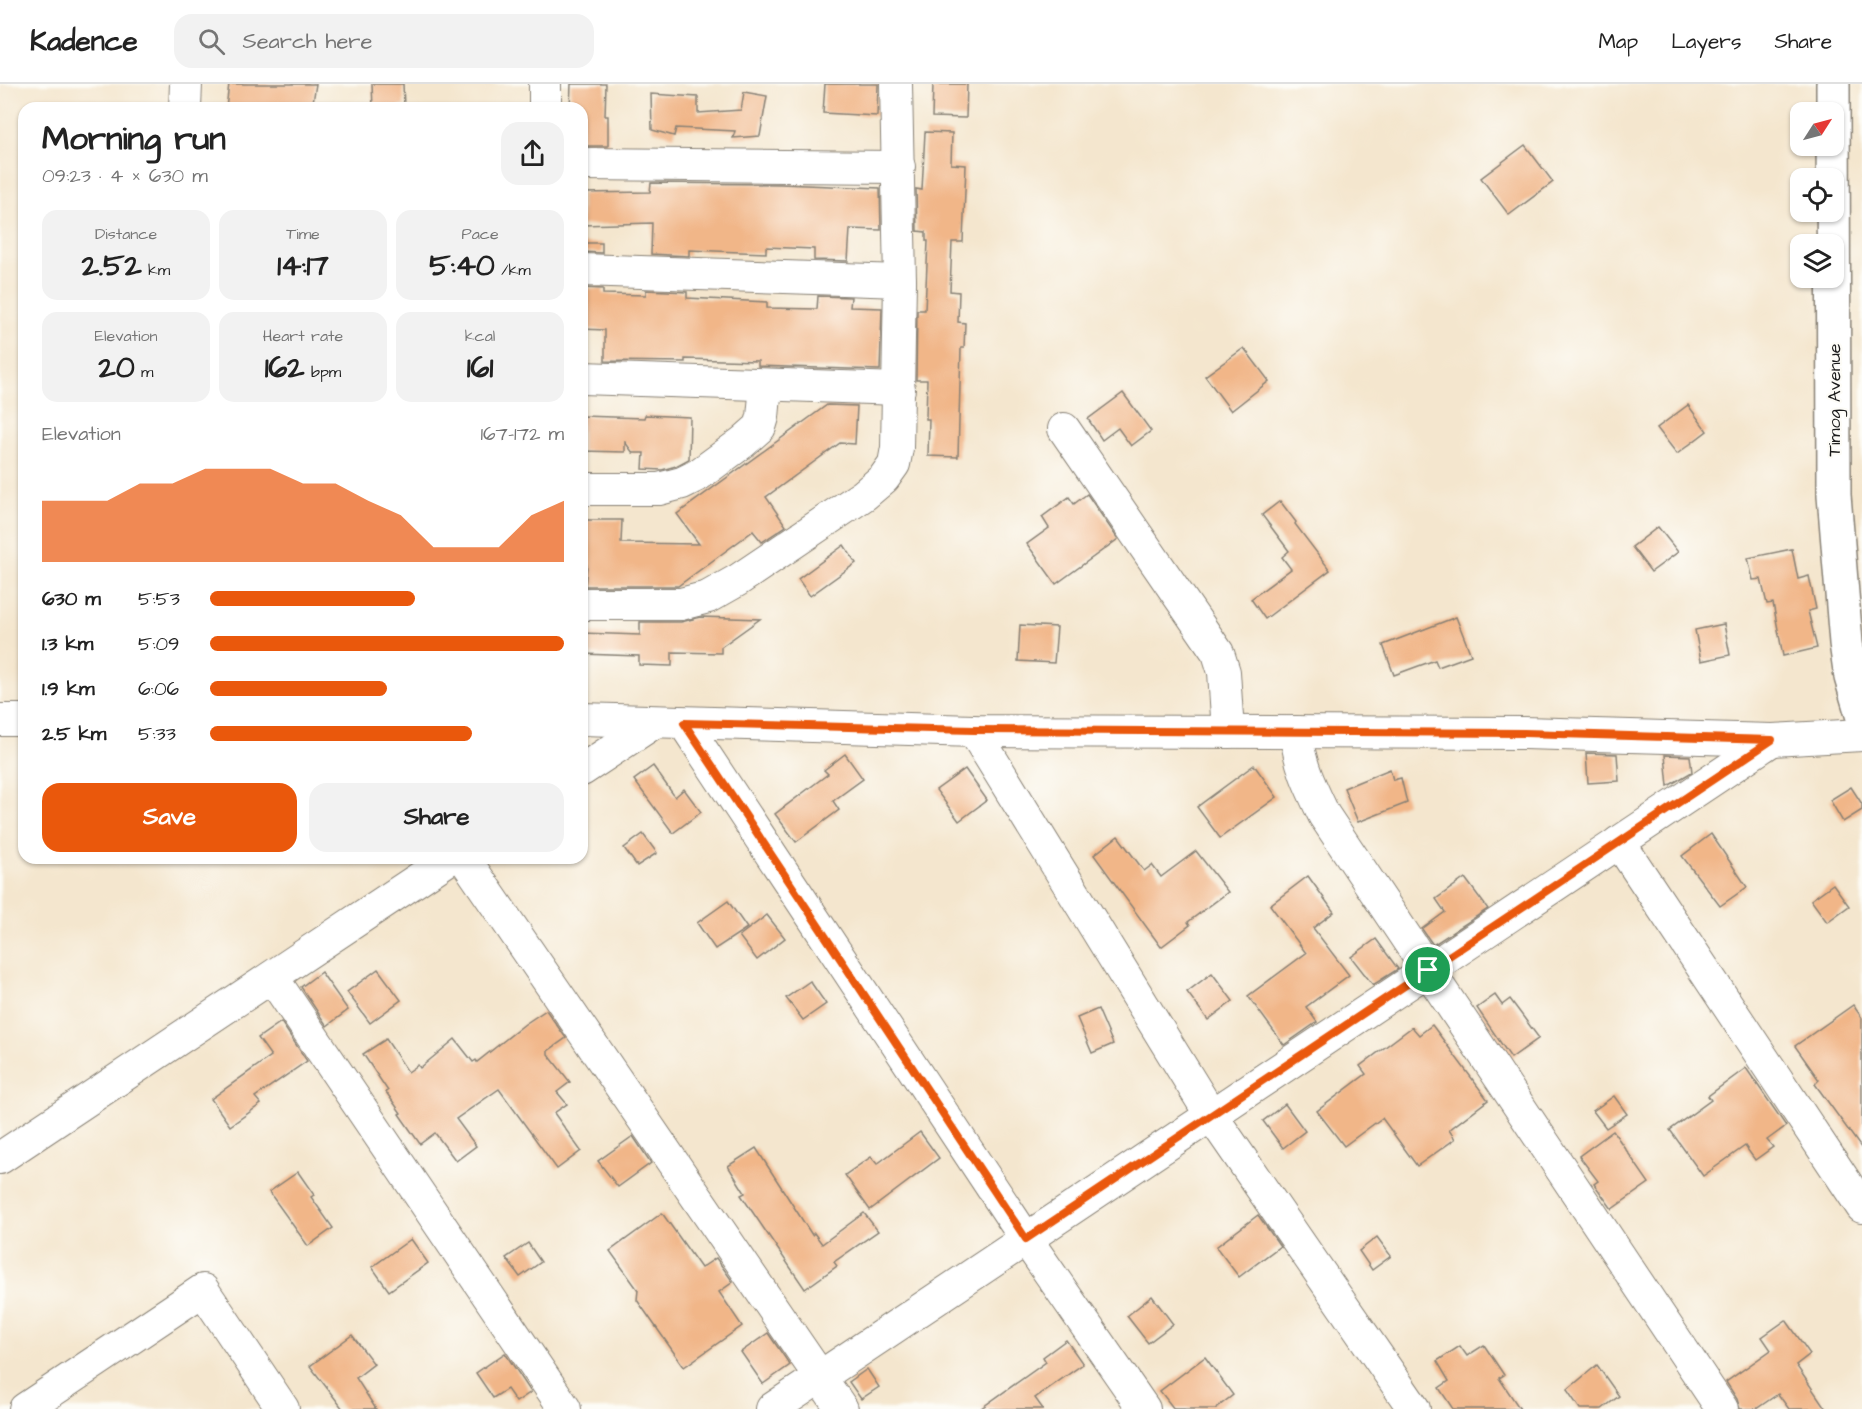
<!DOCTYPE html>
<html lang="en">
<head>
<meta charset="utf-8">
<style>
  body { margin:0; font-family:"Architects Daughter",sans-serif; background:#f2f2f2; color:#222; height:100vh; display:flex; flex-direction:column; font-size:22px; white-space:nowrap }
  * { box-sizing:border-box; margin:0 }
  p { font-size:20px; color:#767676 }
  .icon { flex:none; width:33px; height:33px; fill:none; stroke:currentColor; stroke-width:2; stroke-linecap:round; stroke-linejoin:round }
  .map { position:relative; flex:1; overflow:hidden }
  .details { position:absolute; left:18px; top:18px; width:570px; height:762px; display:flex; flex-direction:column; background:#fff; border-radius:18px; box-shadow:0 2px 4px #0004 }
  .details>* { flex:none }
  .needle { width:39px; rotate:54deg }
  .tools { position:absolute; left:1790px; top:18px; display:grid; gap:12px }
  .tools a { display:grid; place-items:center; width:54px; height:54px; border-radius:12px; background:#fff; box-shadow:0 2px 4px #0004; font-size:30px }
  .pin { position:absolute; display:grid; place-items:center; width:51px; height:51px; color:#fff; margin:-26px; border:3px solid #fff; border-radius:50%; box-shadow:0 2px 6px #0007 }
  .round { display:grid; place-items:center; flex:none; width:63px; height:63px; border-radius:18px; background:#f2f2f2 }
  .summary { display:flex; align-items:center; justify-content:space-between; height:102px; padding:0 24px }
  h1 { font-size:33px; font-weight:700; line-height:45px }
  .figures { display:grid; grid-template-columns:repeat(3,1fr); gap:9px; height:102px; padding:6px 24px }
  .figures div { display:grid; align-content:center; border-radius:15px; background:#f2f2f2; text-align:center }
  .figures b { font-size:30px; font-weight:700 }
  .figures small { font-size:16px; font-weight:400 }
  .figures p { font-size:16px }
  .chart { height:168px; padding:12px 24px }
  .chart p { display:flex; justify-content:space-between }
  .chart svg { width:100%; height:108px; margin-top:6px; fill:#ea580c; opacity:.7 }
  .cta { display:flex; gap:12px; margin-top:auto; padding:12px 24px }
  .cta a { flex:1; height:69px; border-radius:18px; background:#ea580c; color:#fff; font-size:24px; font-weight:700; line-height:69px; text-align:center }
  .cta a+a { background:#f2f2f2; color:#222 }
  ul { padding:0 24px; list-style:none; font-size:20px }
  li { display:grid; grid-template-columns:96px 72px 1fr; align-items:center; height:45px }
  li i { height:15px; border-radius:8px; background:#ea580c }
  header { display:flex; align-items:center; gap:36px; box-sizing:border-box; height:84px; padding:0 30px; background:#fff; border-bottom:2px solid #e0e0e0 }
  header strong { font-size:28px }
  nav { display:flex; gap:33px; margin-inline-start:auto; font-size:21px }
  .search { width:420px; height:54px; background:#f2f2f2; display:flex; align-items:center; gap:15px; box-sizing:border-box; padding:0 21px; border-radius:18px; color:#767676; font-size:22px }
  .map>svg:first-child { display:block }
  .building { fill:#f1b688 }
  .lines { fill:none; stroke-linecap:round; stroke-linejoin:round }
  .minor-casing { stroke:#888175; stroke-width:34 }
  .major-casing { stroke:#888175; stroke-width:36 }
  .minor { stroke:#fff; stroke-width:32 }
  .major { stroke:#fff; stroke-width:33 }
  .route-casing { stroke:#fff; stroke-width:12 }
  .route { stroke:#ea580c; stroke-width:8 }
  .labels { text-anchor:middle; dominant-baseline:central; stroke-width:4.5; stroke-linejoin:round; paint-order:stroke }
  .street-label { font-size:18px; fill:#1c1c1c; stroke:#fdfcf7 }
</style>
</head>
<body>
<header>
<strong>Kadence</strong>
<div class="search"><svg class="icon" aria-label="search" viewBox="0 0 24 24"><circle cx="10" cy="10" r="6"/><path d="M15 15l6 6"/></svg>Search here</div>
<nav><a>Map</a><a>Layers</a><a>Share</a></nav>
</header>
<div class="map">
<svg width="1862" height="1325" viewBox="0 0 1862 1325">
  <rect width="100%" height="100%" fill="#fdfcf7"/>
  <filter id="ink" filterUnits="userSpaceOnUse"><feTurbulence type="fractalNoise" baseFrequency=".0167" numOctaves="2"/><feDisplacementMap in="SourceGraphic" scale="12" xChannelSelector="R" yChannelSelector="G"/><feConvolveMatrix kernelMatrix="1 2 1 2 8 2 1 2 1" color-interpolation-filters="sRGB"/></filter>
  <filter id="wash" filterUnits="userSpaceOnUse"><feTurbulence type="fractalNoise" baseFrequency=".008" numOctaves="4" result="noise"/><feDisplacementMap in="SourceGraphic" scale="24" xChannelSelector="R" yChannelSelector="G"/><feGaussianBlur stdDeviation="1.35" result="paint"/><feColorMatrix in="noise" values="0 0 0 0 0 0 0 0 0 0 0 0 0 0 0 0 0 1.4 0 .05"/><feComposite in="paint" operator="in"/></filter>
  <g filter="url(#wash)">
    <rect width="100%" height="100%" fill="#f4e6ce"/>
    <g id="blocks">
      <g class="building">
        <path d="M229,0H316L312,24H226Z"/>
        <path d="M372,0H403L404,22H399V24H373Z"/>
        <path d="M571,0H606L605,32H608V62H582V24H570Z"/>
        <path d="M825,0H878L877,32L823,29Z"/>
        <path d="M933,0H967L966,34L932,33Z"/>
        <path d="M744,8L767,12L760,52L733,54L735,47L676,44L674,52L652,46L651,10L698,13V29L741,26Z"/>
        <path d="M925,48L952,49L951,80L966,81L963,158H952L950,207L959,208L958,238L965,239L964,264H961L958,373L928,372L929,335H926L927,296H916L917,226H925L928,157H926V148L917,147L916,105L922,106Z"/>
        <path d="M1525,61L1553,98L1509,131L1481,94Z"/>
        <path d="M651,99L780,100L880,104L881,146L850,145L848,177L814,176V165L766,163V169L689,166V172L651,170L652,139L582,141V109L650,108Z"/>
        <path d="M582,159H602V169L582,168Z"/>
        <path d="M582,204L603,205V210L646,211V206L687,208V214L767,218V224L817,225L818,212L851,213L850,223L882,224L880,286L758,282V277L685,275V278L605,277V246L582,245Z"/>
        <path d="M1244,264L1269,297L1231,327L1205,292Z"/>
        <path d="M1123,309L1151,347L1131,362L1118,344L1102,356L1088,335Z"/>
        <path d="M827,321L857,322L855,360L840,359L766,413L786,442L762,458L753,447L678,502H585L587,481L582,480V436H622L621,459L699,460L677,430Z"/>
        <path d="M1688,321L1707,347L1677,370L1657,344Z"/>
        <path d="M645,331L690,333L689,375L676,382L662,386L643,385L644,369H633L625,358V368L582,367V332L644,334Z"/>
        <path d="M1087,410L1118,455L1056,500L1027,460L1049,444L1042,433L1069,413L1074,420Z"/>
        <path d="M1280,417L1296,438L1295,440L1330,486L1265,535L1251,515L1291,485L1282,473L1289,467L1262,431Z"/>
        <path d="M1658,443L1678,468L1651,488L1632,463Z"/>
        <path d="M844,461L856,479L810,512L798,495Z"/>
        <path d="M1792,465L1798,495L1809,492L1816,525L1808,527L1817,564L1783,572L1773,519L1767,520L1761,495L1753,496L1748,474Z"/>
        <path d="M701,533L760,535L721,563V569L672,568V582L639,581V572L582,570V549L640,551V538H681Z"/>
        <path d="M1456,533L1471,571L1438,583L1435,576L1394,591L1383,561Z"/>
        <path d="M1724,540L1730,571L1701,577L1695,546Z"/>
        <path d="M1020,541L1057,543L1054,579L1018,577Z"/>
        <path d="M1586,669L1617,670L1619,697L1588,699Z"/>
        <path d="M845,670L863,695L833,717L839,726L796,758L775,730L828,690L824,686Z"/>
        <path d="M1665,671L1690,672L1692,688L1668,702Z"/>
        <path d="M1254,681L1277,713L1220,754L1197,723Z"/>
        <path d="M653,682L675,713L684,705L701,728L673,749L634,696Z"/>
        <path d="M965,685L987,716L959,737L936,706Z"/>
        <path d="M1390,685L1393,696L1401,694L1407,719L1358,738L1344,704Z"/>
        <path d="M1851,703L1862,720V726L1843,738L1830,716Z"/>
        <path d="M643,750L657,769L637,782L624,764Z"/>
        <path d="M1711,750L1747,803L1720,822L1682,772Z"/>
        <path d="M1118,752L1144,787L1152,781L1161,793L1196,767L1228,808L1188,838L1190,841L1161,863L1094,771Z"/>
        <path d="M1308,792L1334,828L1313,844L1349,891L1306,923L1317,938L1284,961L1248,912L1306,869L1270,821Z"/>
        <path d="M1465,794L1488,825L1433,861L1422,845L1445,828L1436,815Z"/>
        <path d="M1833,800L1849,822L1827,838L1811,816Z"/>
        <path d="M728,817L747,844L715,865L697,839Z"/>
        <path d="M767,831L785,854L757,876L739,852Z"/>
        <path d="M1376,855L1398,885L1373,901L1351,873Z"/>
        <path d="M378,885L401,916L370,939L347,908Z"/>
        <path d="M321,888L348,926L327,942L301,903Z"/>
        <path d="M1212,889L1233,917L1208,936L1187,908Z"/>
        <path d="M810,897L826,920L803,936L786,914Z"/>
        <path d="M1495,911L1502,921L1510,915L1539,954L1511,974L1477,924Z"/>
        <path d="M1853,921L1862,934V1065L1815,1000L1819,996L1795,962Z"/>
        <path d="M1098,925L1113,960L1092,969L1077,934Z"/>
        <path d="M546,926L566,954L548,967V970L570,998L557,1008L567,1020L554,1029L581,1067L557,1085L499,1005L456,1035L476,1062L456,1077L435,1049L420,1060L399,1030L401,1029L386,1008L388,1007L363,970L386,955L408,988L418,981L420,984L455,955L473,978L476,976L477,978L525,940Z"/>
        <path d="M281,938L307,977L255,1013L261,1020L230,1042L211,1015L271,972L258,954Z"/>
        <path d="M1432,941L1488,1016L1449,1046L1455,1055L1417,1082L1382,1034L1344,1062L1317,1027L1366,990L1360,982L1412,943L1419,951Z"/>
        <path d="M1746,984L1786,1042L1767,1056L1773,1063L1755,1076L1745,1062L1703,1092L1670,1046L1711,1016L1708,1012Z"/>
        <path d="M1614,1012L1627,1030L1606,1044L1593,1027Z"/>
        <path d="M1285,1020L1305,1047L1283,1064L1263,1037Z"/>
        <path d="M1613,1047L1649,1099L1612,1125L1594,1100L1598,1097L1579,1072Z"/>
        <path d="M920,1048L939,1074L870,1126L845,1091L871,1073L877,1080Z"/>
        <path d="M633,1052L651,1079L618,1103L598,1077Z"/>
        <path d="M756,1064L812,1151L814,1149L822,1160L864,1129L878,1147L834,1178L837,1182L805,1205L741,1111L745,1109L728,1082Z"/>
        <path d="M298,1088L314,1111L311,1113L333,1144L308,1162L269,1108Z"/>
        <path d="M662,1129L701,1184L716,1174L733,1198L719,1208L742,1242L684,1283L637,1216L638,1206L610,1167Z"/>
        <path d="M1258,1131L1280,1162L1239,1193L1216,1163Z"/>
        <path d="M1377,1153L1391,1172L1372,1186L1359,1167Z"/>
        <path d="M411,1155L428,1179L389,1207L372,1183Z"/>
        <path d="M528,1159L541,1178L520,1193L506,1174Z"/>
        <path d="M1152,1212L1173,1240L1148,1259L1127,1232Z"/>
        <path d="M1786,1236L1810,1270L1796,1281L1826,1325H1789L1778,1310L1756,1325H1740L1737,1315L1726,1298L1771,1266L1762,1253Z"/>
        <path d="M768,1249L790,1281L763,1300L741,1268Z"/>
        <path d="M352,1251L374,1280L356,1294L376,1325H343L310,1282Z"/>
        <path d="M1066,1256L1083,1280L1035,1314L1043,1325H980L1046,1278L1043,1273Z"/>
        <path d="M1484,1261L1504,1291L1499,1294L1520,1325H1453L1439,1304L1449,1297L1437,1277L1460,1262L1467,1272Z"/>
        <path d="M505,1269L531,1308L516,1318L507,1305L493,1314L476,1289Z"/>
        <path d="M1205,1273L1233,1311L1215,1325H1174L1160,1307Z"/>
        <path d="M1597,1281L1619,1312L1602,1325H1580L1567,1306Z"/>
        <path d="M867,1285L879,1303L861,1315L849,1298Z"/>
      </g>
    </g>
  </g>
  <g filter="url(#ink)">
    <use href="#blocks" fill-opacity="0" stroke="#888175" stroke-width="1.5"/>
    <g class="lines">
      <g class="minor-casing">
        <g id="minor">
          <path d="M185,24L186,0"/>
          <path d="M545,24V0"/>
          <path d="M582,80L899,83"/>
          <path d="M582,186L900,197"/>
          <path d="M582,294L899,305"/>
          <path d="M1064,345L1218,569L1224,588L1228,648"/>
          <path d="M582,405H659L682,399L698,391L743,358L760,343L763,333L766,301"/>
          <path d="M582,520H681L708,513L738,496L864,411L884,394L894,380L897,364L900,197L896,0"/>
          <path d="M582,635L974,647L1524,649L1772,656L1862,651"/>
          <path d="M0,636H24"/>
          <path d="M684,639L1026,1155L1144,1325"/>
          <path d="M974,647L1211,1031L1414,1325"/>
          <path d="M1296,648C1299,680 1310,702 1324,731L1722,1325"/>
          <path d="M582,686L653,639"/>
          <path d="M1619,758L1862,1123"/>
          <path d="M464,774L842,1325"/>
          <path d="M272,893L565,1325"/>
          <path d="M0,1074L450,774"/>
          <path d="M25,1325L203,1206L283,1325"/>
          <path d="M772,1325L1772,656"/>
        </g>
      </g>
      <g class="major-casing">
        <path id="major" d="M1833,0L1834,411L1846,559L1851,593L1862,630"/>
      </g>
      <use href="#minor" class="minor"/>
      <use href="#major" class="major"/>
    </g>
  </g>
  <g class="lines" filter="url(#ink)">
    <g class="route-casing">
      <path id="route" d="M684,639L974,646L1524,649L1772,656L1026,1155Z"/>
    </g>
    <use href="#route" class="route"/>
  </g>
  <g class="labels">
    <g class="street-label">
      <text transform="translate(1834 316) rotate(-90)">Timog Avenue</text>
    </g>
  </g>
</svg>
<div class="tools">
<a><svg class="needle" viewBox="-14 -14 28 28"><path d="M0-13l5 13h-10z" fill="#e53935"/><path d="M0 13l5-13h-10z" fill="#767676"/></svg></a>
<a><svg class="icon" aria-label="locate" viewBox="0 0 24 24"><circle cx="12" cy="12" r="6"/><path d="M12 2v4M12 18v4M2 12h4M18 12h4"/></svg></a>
<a><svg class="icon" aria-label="layers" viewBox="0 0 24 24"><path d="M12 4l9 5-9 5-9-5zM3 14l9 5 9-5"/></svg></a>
</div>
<div class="pin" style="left:1428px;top:886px;background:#1e9e55"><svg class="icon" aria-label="arrive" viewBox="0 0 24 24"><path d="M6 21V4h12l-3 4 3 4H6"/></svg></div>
<section class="details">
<div class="summary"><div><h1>Morning run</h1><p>09:23 · 4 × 630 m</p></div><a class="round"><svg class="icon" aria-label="share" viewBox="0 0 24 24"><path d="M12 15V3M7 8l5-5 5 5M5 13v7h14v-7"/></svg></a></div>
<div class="figures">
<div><p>Distance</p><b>2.52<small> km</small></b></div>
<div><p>Time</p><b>14:17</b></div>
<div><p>Pace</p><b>5:40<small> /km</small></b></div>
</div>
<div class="figures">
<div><p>Elevation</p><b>20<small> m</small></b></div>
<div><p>Heart rate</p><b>162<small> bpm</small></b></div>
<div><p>kcal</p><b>161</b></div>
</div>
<div class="chart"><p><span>Elevation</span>167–172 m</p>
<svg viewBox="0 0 160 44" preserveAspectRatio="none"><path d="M0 44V19L10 19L20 19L30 12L40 12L50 6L60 6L70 6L80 12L90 12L100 19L110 25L120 38L130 38L140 38L150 25L160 19V44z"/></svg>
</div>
<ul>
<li><b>630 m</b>5:53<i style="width:58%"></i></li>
<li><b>1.3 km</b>5:09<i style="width:100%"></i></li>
<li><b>1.9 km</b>6:06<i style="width:50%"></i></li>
<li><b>2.5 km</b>5:33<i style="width:74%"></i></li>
</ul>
<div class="cta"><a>Save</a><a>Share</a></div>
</section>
</div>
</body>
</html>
